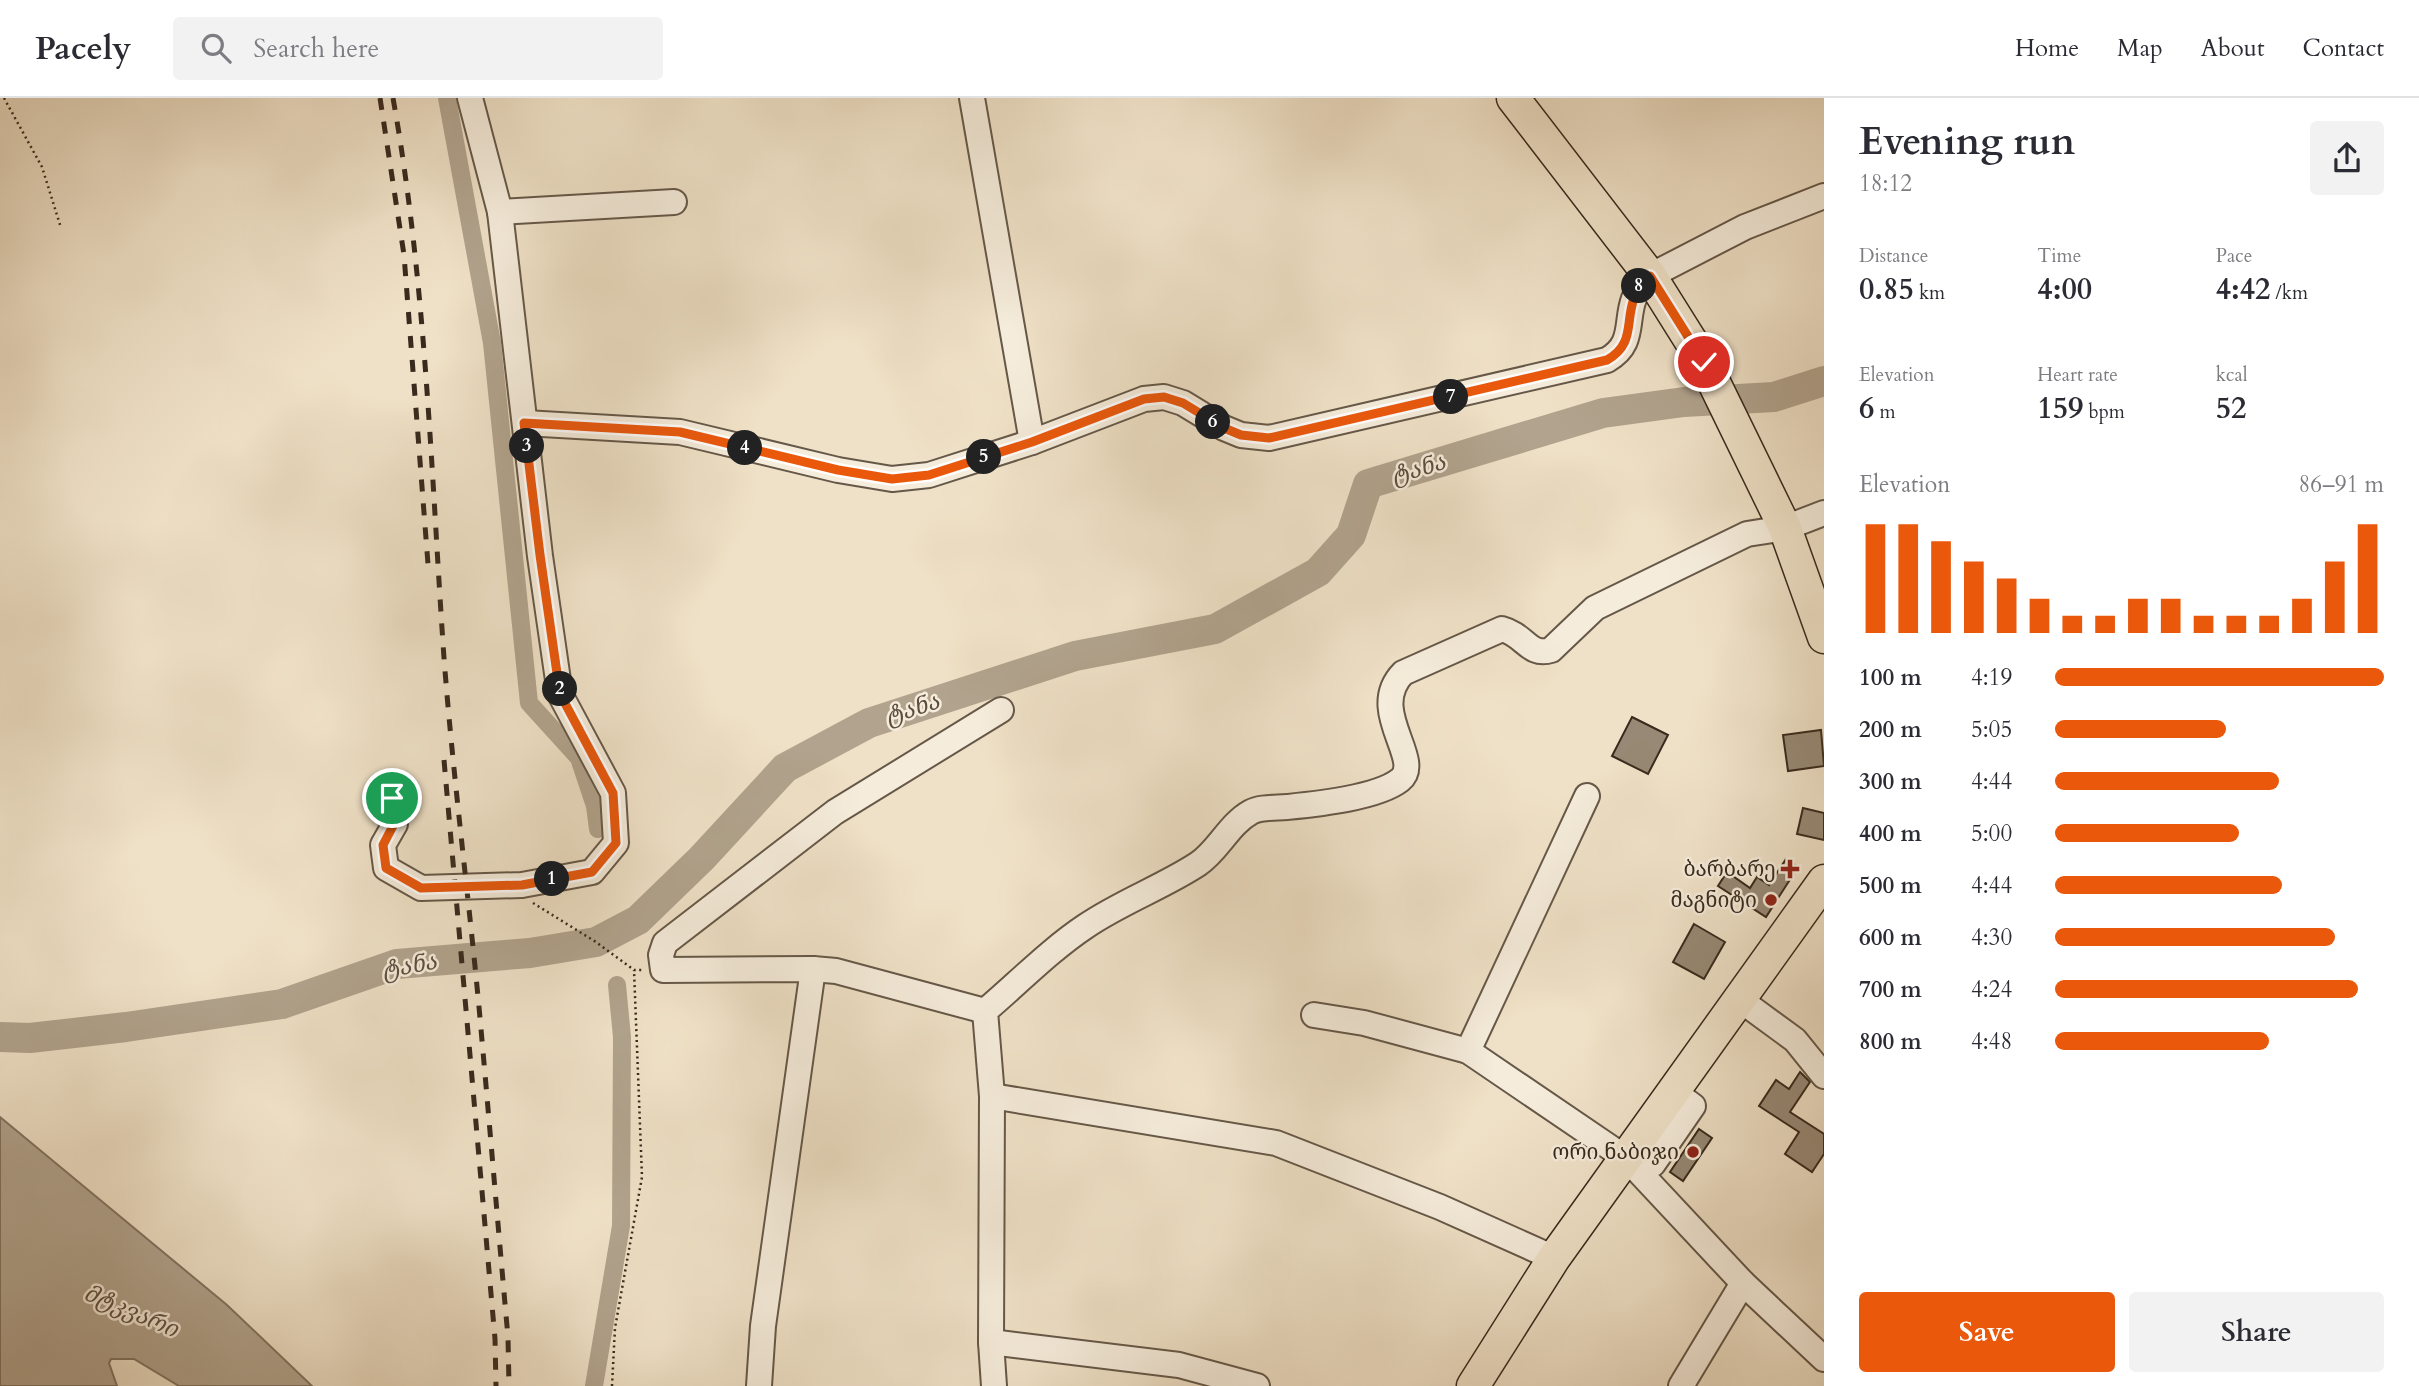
<!DOCTYPE html>
<html lang="en">
<head>
<meta charset="utf-8">
<style>
  body { margin:0; font-family:Cardo,"Noto Serif Georgian",serif; background:#f2f2f3; color:#2b2b33; height:100vh; display:flex; flex-direction:column; font-size:26px; white-space:nowrap }
  * { box-sizing:border-box; margin:0 }
  p { font-size:23px; color:#7c7c81 }
  .icon { flex:none; width:38px; height:38px; fill:none; stroke:currentColor; stroke-width:2; stroke-linecap:round; stroke-linejoin:round }
  .map { position:relative; flex:1; overflow:hidden }
  .details { display:flex; flex-direction:column; background:#fff; width:595px }
  .details>* { flex:none }
  .pin { position:absolute; display:grid; place-items:center; width:60px; height:60px; color:#fff; margin:-30px; border:4px solid #fff; border-radius:50%; box-shadow:0 2px 7px #0007 }
  .km { position:absolute; width:35px; height:35px; margin:-18px; border-radius:50%; background:#222; color:#fff; font-size:19px; line-height:35px; text-align:center }
  .round { display:grid; place-items:center; flex:none; width:74px; height:74px; border-radius:7px; background:#f2f2f3 }
  .overview { display:flex; align-items:center; justify-content:space-between; height:119px; padding:0 35px }
  h1 { font-size:38px; font-weight:800; line-height:52px }
  .figures { display:grid; grid-template-columns:repeat(3,1fr); gap:10px; height:119px; padding:7px 35px }
  .figures div { display:grid; align-content:center }
  .figures b { font-size:30px; font-weight:800 }
  .figures small { font-size:19px; font-weight:400 }
  .figures p { font-size:19px }
  .chart { height:196px; padding:14px 35px }
  .chart p { display:flex; justify-content:space-between }
  .chart svg { width:100%; height:126px; margin-top:7px; stroke:#ea580c; stroke-width:6 }
  .primary-button { display:flex; gap:14px; margin-top:auto; padding:14px 35px }
  .primary-button a { flex:1; height:80px; border-radius:7px; background:#ea580c; color:#fff; font-size:28px; font-weight:800; line-height:80px; text-align:center }
  .primary-button a+a { background:#f2f2f3; color:#2b2b33 }
  ul { padding:0 35px; list-style:none; font-size:23px }
  li { display:grid; grid-template-columns:112px 84px 1fr; align-items:center; height:52px }
  li i { height:18px; border-radius:9px; background:#ea580c }
  header { display:flex; align-items:center; gap:42px; box-sizing:border-box; height:98px; padding:0 35px; background:#fff; border-bottom:2px solid #e1e1e2 }
  header strong { font-size:33px }
  nav { display:flex; gap:38px; margin-inline-start:auto; font-size:24px }
  .search { width:490px; height:63px; background:#f2f2f3; display:flex; align-items:center; gap:18px; box-sizing:border-box; padding:0 24px; border-radius:7px; color:#7c7c81; font-size:26px }
  main { display:flex; flex:1; min-height:0 }
  .map>svg:first-child { display:block }
  .water { fill:#b1a38d; stroke:#817360; stroke-width:2 }
  .lines { fill:none; stroke-linecap:round; stroke-linejoin:round }
  .canal { stroke:#b1a38d; stroke-width:18 }
  .river { stroke:#b1a38d; stroke-width:30 }
  .building { fill:#978975; stroke:#382a1d; stroke-width:2 }
  .minor-casing { stroke:#665848; stroke-width:28 }
  .major-casing { stroke:#382a1d; stroke-width:35 }
  .path { stroke:#382a1d; stroke-width:2.5; stroke-dasharray:2 3.5; stroke-linecap:butt }
  .minor { stroke:#f5ecdb; stroke-width:24 }
  .major { stroke:#efe1c7; stroke-width:32 }
  .rail { stroke:#382a1d; stroke-width:5; stroke-dasharray:12 12; stroke-linecap:butt }
  .route-casing { stroke:#fff; stroke-width:14 }
  .route { stroke:#ea580c; stroke-width:9 }
  .poi-dot { fill:#8f2418; stroke:#f5ecdb; stroke-width:2.5 }
  .labels { text-anchor:middle; dominant-baseline:central; stroke-width:5; stroke-linejoin:round; paint-order:stroke }
  .poi-label { font-size:21px; fill:#382a1d; stroke:#f5ecdb; text-anchor:end }
  .water-label { font-size:23px; font-style:italic; fill:#5c4e3f; stroke:#f5ecdb }
</style>
</head>
<body>
<header>
<strong>Pacely</strong>
<div class="search"><svg class="icon" aria-label="search" viewBox="0 0 24 24"><circle cx="10" cy="10" r="6"/><path d="M15 15l6 6"/></svg>Search here</div>
<nav><a>Home</a><a>Map</a><a>About</a><a>Contact</a></nav>
</header>
<main>
<div class="map">
<svg width="1824" height="1288" viewBox="0 0 1824 1288">
  <rect width="100%" height="100%" fill="#efe1c7"/>
  <filter id="stains"><feTurbulence type="fractalNoise" baseFrequency=".00286" numOctaves="4"/><feColorMatrix values="0 0 0 0 .2 0 0 0 0 .09 0 0 0 0 .02 0 0 0 .5 -.17"/></filter>
  <radialGradient id="worn" r=".72"><stop offset=".6" stop-color="#630" stop-opacity="0"/><stop offset="1" stop-color="#630" stop-opacity=".3"/></radialGradient>
  <path class="water" d="M0,1019L227,1207L312,1288H179L134,1261H111L109,1265L117,1288H0Z"/>
  <g class="lines">
    <g class="canal">
      <path d="M447,0L492,245L529,605L579,660L595,708L598,731"/>
      <path d="M594,1288L621,1128L622,939L617,887"/>
    </g>
    <path class="river" d="M0,939L30,940L126,929L282,906L397,866L530,855L596,844L638,822L702,760L785,670L869,625L1075,558L1215,531L1318,474L1351,437L1368,386L1603,315L1684,304L1774,299L1824,283"/>
  </g>
  <g class="building">
    <path d="M1632,619L1668,637L1648,676L1612,658Z"/>
    <path d="M1821,632L1824,668L1788,673L1783,637Z"/>
    <path d="M1803,710L1824,715V742L1797,736Z"/>
    <path d="M1786,761L1798,769L1766,819L1718,788L1727,774L1750,790L1757,779L1769,787Z"/>
    <path d="M1694,826L1725,844L1704,881L1673,864Z"/>
    <path d="M1800,974L1810,984L1790,1014L1824,1036V1056L1812,1074L1785,1056L1799,1034L1759,1008L1776,982L1789,991Z"/>
    <path d="M1699,1031L1712,1040L1683,1083L1670,1074Z"/>
  </g>
  <g class="lines">
    <g class="minor-casing">
      <g id="minor">
        <path d="M972,0L1032,344"/>
        <path d="M500,114L674,104"/>
        <path d="M525,325L680,334L838,372L892,381L929,377L1032,344L1144,301L1164,299L1183,305L1224,330L1241,337L1269,340L1607,262C1644,241 1615,209 1650,178L1745,129L1824,98"/>
        <path d="M1587,698L1468,953L1627,1061L1743,1185L1824,1261"/>
        <path d="M392,700L395,726L383,747L386,770L421,790L522,787L592,774L616,745L613,695L560,596L540,458L500,114L470,0"/>
        <path d="M1739,901L1795,942L1824,978"/>
        <path d="M985,913L836,873L813,871L663,872L661,857L665,845L835,714L1001,612"/>
        <path d="M1314,917L1364,925L1468,953"/>
        <path d="M992,998L1276,1045L1440,1109L1554,1160"/>
        <path d="M1633,1052L1653,1066L1693,1008L1674,994"/>
        <path d="M991,1244L1179,1267L1257,1288"/>
        <path d="M759,1288L763,1228L813,871"/>
        <path d="M994,1288L991,1244L992,998L985,913C1018,885 1050,852 1086,828C1121,804 1163,789 1198,766C1218,753 1229,726 1251,714C1260,709 1276,710 1287,709C1316,706 1377,700 1400,682C1425,662 1366,613 1403,575L1502,531C1525,537 1529,559 1551,552L1595,510L1747,436L1785,430L1824,415"/>
        <path d="M1681,1288L1743,1185"/>
      </g>
    </g>
    <g class="major-casing">
      <g id="major">
        <path d="M1513,0L1650,178L1704,264L1785,430L1824,539"/>
        <path d="M1473,1288L1554,1160L1824,783"/>
      </g>
    </g>
    <g class="path">
      <path d="M4,0L42,69L61,130"/>
      <path d="M533,805L596,844L634,872H642"/>
      <path d="M612,1288L615,1230L642,1079L634,872"/>
    </g>
    <use href="#minor" class="minor"/>
    <use href="#major" class="major"/>
    <g class="rail">
      <path d="M380,0L404,157L428,466"/>
      <path d="M393,0C426,185 431,373 444,560C453,677 468,793 479,909C489,1019 498,1129 508,1239L509,1288"/>
      <path d="M444,662L495,1241L496,1288"/>
    </g>
  </g>
  <g class="lines">
    <g class="route-casing">
      <path id="route" d="M392,700L394,726L383,747L386,770L421,790L522,787L592,774L616,745L613,695L560,596L540,457L524,325L680,334L838,372L892,381L929,377L1032,344L1144,301L1164,299L1183,305L1224,330L1241,337L1269,340L1607,262C1644,241 1615,209 1650,178L1704,264"/>
    </g>
    <use href="#route" class="route"/>
  </g>
  <g class="poi-dot">
    <path d="M1786.5 760.5h7v7h7v7h-7v7h-7v-7h-7v-7h7z"/>
    <circle cx="1771" cy="802" r="7"/>
    <circle cx="1693" cy="1054" r="7"/>
  </g>
  <g class="labels">
    <g class="poi-label">
      <text x="1776" y="771">ბარბარე</text>
      <text x="1757" y="802">მაგნიტი</text>
      <text x="1679" y="1054">ორი ნაბიჯი</text>
    </g>
    <g class="water-label">
      <text transform="translate(1418 371) rotate(-17)">ტანა</text>
      <text transform="translate(912 611) rotate(-18)">ტანა</text>
      <text transform="translate(409 868) rotate(-11)">ტანა</text>
      <text transform="translate(131 1213) rotate(23)">მტკვარი</text>
    </g>
  </g>
  <rect width="100%" height="100%" filter="url(#stains)"/>
  <rect width="100%" height="100%" fill="url(#worn)"/>
</svg>
<div class="pin" style="left:392px;top:700px;background:#1e9e55"><svg class="icon" aria-label="arrive" viewBox="0 0 24 24"><path d="M6 21V4h12l-3 4 3 4H6"/></svg></div>
<div class="pin" style="left:1704px;top:264px;background:#d93025"><svg class="icon" aria-label="check" viewBox="0 0 24 24"><path d="M5 12l5 5 9-10"/></svg></div>
<b class="km" style="left:552px;top:781px">1</b>
<b class="km" style="left:560px;top:591px">2</b>
<b class="km" style="left:527px;top:348px">3</b>
<b class="km" style="left:745px;top:350px">4</b>
<b class="km" style="left:984px;top:359px">5</b>
<b class="km" style="left:1213px;top:324px">6</b>
<b class="km" style="left:1451px;top:299px">7</b>
<b class="km" style="left:1639px;top:188px">8</b>
</div>
<section class="details">
<div class="overview"><div><h1>Evening run</h1><p>18:12</p></div><a class="round"><svg class="icon" aria-label="share" viewBox="0 0 24 24"><path d="M12 15V3M7 8l5-5 5 5M5 13v7h14v-7"/></svg></a></div>
<div class="figures">
<div><p>Distance</p><b>0.85<small> km</small></b></div>
<div><p>Time</p><b>4:00</b></div>
<div><p>Pace</p><b>4:42<small> /km</small></b></div>
</div>
<div class="figures">
<div><p>Elevation</p><b>6<small> m</small></b></div>
<div><p>Heart rate</p><b>159<small> bpm</small></b></div>
<div><p>kcal</p><b>52</b></div>
</div>
<div class="chart"><p><span>Elevation</span>86–91 m</p>
<svg viewBox="0 0 160 44" preserveAspectRatio="none"><path d="M5 44V6M15 44V6M25 44V12M35 44V19M45 44V25M55 44V32M65 44V38M75 44V38M85 44V32M95 44V32M105 44V38M115 44V38M125 44V38M135 44V32M145 44V19M155 44V6"/></svg>
</div>
<ul>
<li><b>100 m</b>4:19<i style="width:100%"></i></li>
<li><b>200 m</b>5:05<i style="width:52%"></i></li>
<li><b>300 m</b>4:44<i style="width:68%"></i></li>
<li><b>400 m</b>5:00<i style="width:56%"></i></li>
<li><b>500 m</b>4:44<i style="width:69%"></i></li>
<li><b>600 m</b>4:30<i style="width:85%"></i></li>
<li><b>700 m</b>4:24<i style="width:92%"></i></li>
<li><b>800 m</b>4:48<i style="width:65%"></i></li>
</ul>
<div class="primary-button"><a>Save</a><a>Share</a></div>
</section>
</main>
</body>
</html>
